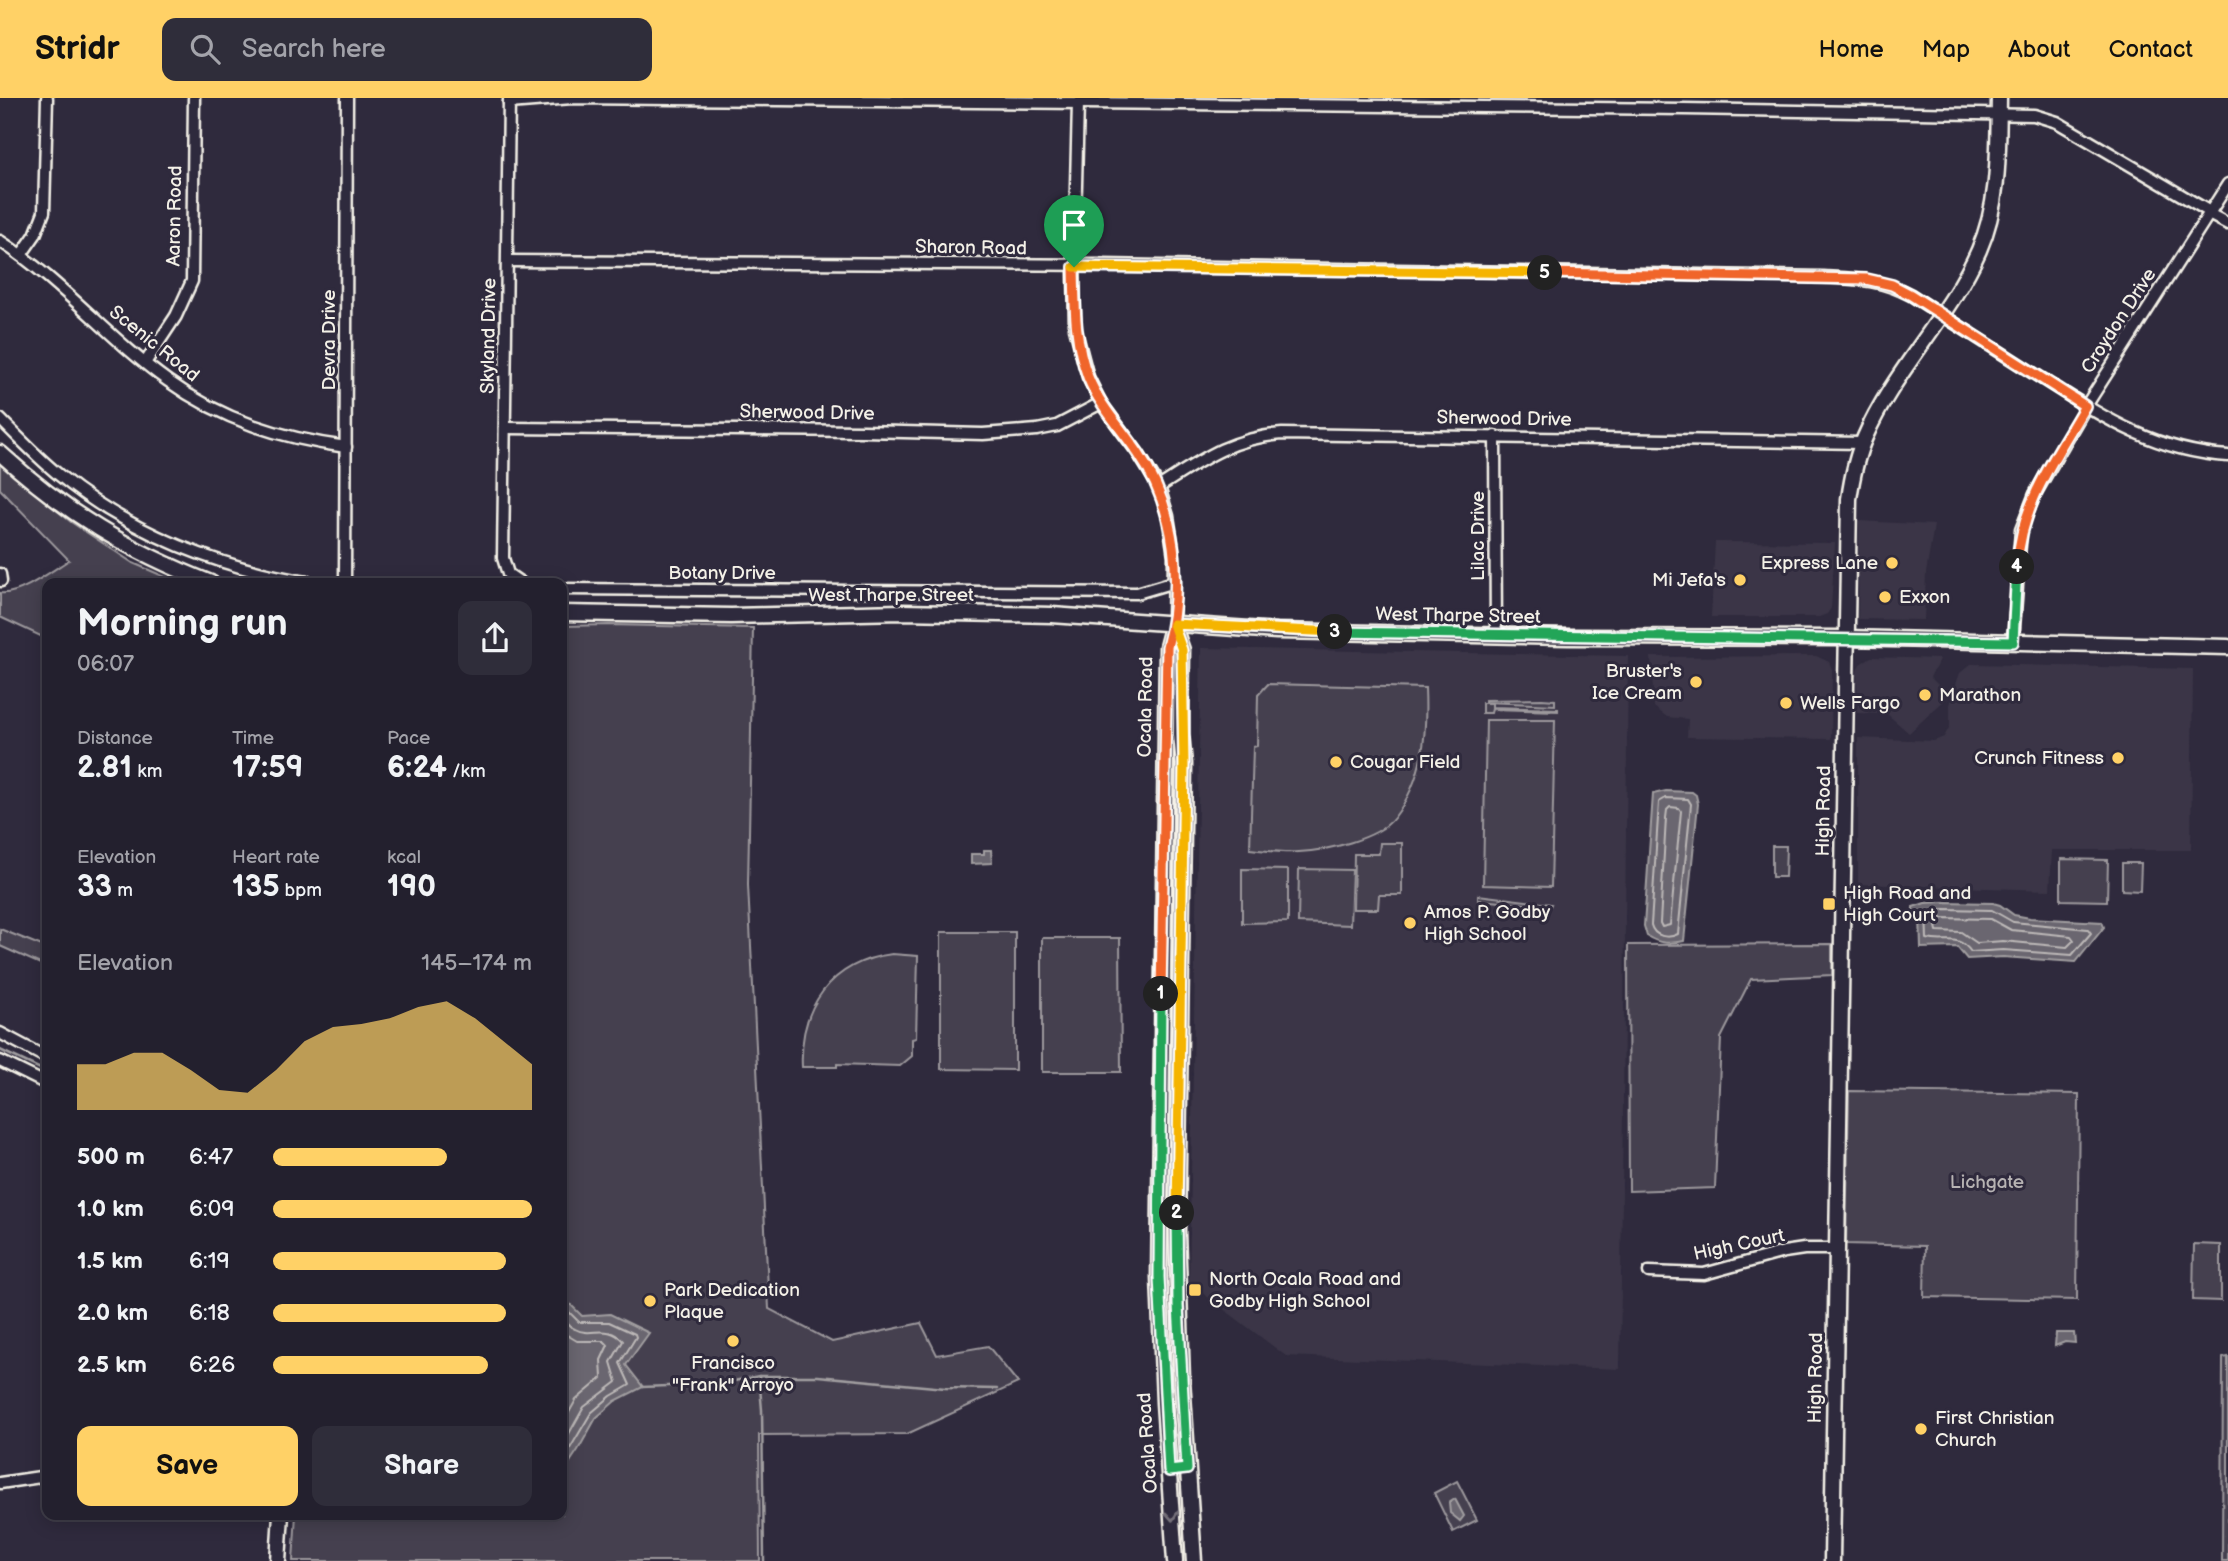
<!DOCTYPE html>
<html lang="en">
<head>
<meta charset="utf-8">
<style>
  body { margin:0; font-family:"Balsamiq Sans",sans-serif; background:#2f2d3a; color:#f1f3f6; height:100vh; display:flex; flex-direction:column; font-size:26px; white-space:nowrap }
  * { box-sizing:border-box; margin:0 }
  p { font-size:23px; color:#a3a3aa }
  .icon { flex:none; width:38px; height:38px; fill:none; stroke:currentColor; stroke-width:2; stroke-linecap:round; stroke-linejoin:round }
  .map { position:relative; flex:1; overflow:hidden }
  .panel { position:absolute; left:42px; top:480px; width:525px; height:942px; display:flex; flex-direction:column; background:#23202e; border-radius:14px; box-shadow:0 4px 18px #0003,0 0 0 2px #403e4a }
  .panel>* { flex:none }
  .pin { position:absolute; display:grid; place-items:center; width:60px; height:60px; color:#fff; margin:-72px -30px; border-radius:50% 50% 50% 0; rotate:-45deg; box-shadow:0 0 7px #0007 }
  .pin .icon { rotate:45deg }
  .km { position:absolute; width:35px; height:35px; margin:-18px; border-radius:50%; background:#222; color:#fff; font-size:19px; line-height:35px; text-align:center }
  .round { display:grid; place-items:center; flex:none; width:74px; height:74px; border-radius:14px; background:#2f2d3a }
  .headline { display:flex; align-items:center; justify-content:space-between; height:119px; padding:0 35px }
  h1 { font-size:38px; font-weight:700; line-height:52px }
  .metrics { display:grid; grid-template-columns:repeat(3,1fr); gap:10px; height:119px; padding:7px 35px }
  .metrics div { display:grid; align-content:center }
  .metrics b { font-size:30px; font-weight:700 }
  .metrics small { font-size:19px; font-weight:400 }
  .metrics p { font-size:19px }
  .chart { height:196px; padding:14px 35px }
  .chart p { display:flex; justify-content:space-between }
  .chart svg { width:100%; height:126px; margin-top:7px; fill:#ffd166; opacity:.7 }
  .button { display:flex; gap:14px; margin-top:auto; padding:14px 35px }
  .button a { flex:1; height:80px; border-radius:14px; background:#ffd166; color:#111; font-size:28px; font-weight:700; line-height:80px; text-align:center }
  .button a+a { background:#2f2d3a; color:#f1f3f6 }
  ul { padding:0 35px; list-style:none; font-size:23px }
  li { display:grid; grid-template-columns:112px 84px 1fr; align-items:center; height:52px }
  li i { height:18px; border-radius:9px; background:#ffd166 }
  header { display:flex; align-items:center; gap:42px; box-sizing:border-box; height:98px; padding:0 35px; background:#ffd166; color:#111 }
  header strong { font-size:33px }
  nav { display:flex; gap:38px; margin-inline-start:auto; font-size:24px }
  .search { width:490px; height:63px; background:#2f2d3a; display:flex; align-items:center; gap:18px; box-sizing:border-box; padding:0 24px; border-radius:14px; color:#a3a3aa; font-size:26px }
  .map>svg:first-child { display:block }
  .built { fill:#3b3647 }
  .green { fill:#454050; stroke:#9c989c; stroke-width:2 }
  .water { fill:#6a6670; stroke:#a19ea0; stroke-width:2 }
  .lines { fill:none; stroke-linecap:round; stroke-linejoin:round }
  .shore { stroke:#bdb9b8; stroke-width:2 }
  .stream { stroke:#a19ea0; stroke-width:2.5 }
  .street-casing { stroke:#f4f1e8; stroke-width:15 }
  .secondary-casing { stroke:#f4f1e8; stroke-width:19 }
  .street { stroke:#2f2a3d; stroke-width:10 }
  .secondary { stroke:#2f2a3d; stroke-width:14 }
  .oneway { stroke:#747079 }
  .split-1-casing { stroke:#fff; stroke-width:14 }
  .split-2-casing { stroke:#fff; stroke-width:14 }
  .split-3-casing { stroke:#fff; stroke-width:14 }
  .split-4-casing { stroke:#fff; stroke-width:14 }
  .split-5-casing { stroke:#fff; stroke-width:14 }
  .split-6-casing { stroke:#fff; stroke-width:14 }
  .split-1 { stroke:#f0652b; stroke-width:9 }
  .split-2 { stroke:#22a559; stroke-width:9 }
  .split-3 { stroke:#f5b400; stroke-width:9 }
  .split-4 { stroke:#22a559; stroke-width:9 }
  .split-5 { stroke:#f0652b; stroke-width:9 }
  .split-6 { stroke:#f5b400; stroke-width:9 }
  .poi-dot { fill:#ffd166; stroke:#2f2a3d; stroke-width:2.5 }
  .labels { text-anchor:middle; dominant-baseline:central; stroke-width:6; stroke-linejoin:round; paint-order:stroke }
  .street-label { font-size:19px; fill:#f4f1e8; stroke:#2f2a3d }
  .poi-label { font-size:19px; fill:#f4f1e8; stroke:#2f2a3d; text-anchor:start }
  .park-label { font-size:19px; fill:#b7b3b3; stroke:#2f2a3d }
</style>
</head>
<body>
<header>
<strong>Stridr</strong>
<div class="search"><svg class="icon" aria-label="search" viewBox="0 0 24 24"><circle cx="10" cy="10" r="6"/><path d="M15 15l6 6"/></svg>Search here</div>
<nav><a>Home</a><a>Map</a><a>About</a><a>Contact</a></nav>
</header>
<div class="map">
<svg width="2228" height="1463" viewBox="0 0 2228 1463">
  <rect width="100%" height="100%" fill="#2f2a3d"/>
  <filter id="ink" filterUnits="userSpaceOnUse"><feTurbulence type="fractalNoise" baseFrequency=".0143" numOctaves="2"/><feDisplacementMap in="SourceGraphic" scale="14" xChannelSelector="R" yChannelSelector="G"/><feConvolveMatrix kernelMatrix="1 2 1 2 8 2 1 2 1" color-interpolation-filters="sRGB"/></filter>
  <g filter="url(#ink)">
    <g class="built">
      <path d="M1859,423L1934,427L1926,475L1924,522L1858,521Z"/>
      <path d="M1715,444L1835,445L1831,510L1827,516L1819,519H1711Z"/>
      <path d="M1201,550L1628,558L1620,1271L1286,1258L1189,1185Z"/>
      <path d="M1816,558L1829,564L1832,571L1831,641L1687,639L1688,621L1667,619L1654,609L1651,559Z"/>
      <path d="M1871,559L1940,561L1930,579L1949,598L1909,635L1887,616L1857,615V573L1860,566Z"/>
      <path d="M1971,566L2193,571L2191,752H2052L2050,792L1858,786V640L1934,643L1944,639L1950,628V607L1955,589L1960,575Z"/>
    </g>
    <g class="green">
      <path d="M0,366L71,424L133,465L179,485H47V541L0,519V495C19,498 53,472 69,462L0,391Z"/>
      <path d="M609,527L753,530L748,787L769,1211L832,1244L921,1225L937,1257L988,1248L1018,1285L907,1336L759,1337L760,1463H293L296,1416H562V528Z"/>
      <path d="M1268,586L1425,590C1427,636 1424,681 1394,720C1378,741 1325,753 1299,754C1282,755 1266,753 1250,751L1253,649L1257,648L1258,597Z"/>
      <path d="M1542,601L1555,602V607L1485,604V602Z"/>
      <path d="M1482,605H1492V609L1558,611V613L1492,611L1491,615H1482Z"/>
      <path d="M1486,622H1555L1551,789L1483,787Z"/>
      <path d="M1380,745H1402V797H1379L1378,811H1353L1354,756H1379Z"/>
      <path d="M1772,748H1786L1785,779H1772Z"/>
      <path d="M2061,761L2108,762L2107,803L2061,802Z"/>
      <path d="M2122,765H2141L2140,793L2122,792Z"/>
      <path d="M1242,771L1288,772V824L1242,825Z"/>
      <path d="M1299,771L1352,772L1350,827L1298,825Z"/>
      <path d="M1478,797L1551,806L1550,808L1478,802Z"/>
      <path d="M0,831L47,850V869L0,848Z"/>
      <path d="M941,834H1015V972L941,971Z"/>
      <path d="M1042,840H1120L1121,974H1042Z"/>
      <path d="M1832,846V877L1751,881L1721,940L1715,1090L1629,1093L1628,847Z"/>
      <path d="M892,856L918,858L916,940L912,941V958L900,968L837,966V969H802C799,909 831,864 892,856Z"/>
      <path d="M1849,993L2079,996L2077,1202L1924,1199L1925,1148L1846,1146Z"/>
      <path d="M2194,1146L2221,1147V1203L2193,1202Z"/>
      <path d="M2228,1259V1463H2222L2223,1260Z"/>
      <path d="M1457,1383L1477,1422L1453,1434L1434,1395Z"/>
    </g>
    <g class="water">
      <path d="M1666,693L1692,694L1696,697L1698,706L1684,843C1670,846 1659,846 1647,838L1644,828L1653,696Z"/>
      <path d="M984,752H991L992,765L971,766V756H984Z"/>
      <path d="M1944,804L1993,805L2000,807L2014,817L2030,820L2102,824L2104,829L2076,864L2003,859L1967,861L1957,849L1921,850L1920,818L1913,813V809L1925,805Z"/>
      <path d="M562,1198L582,1218L610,1216L649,1235L626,1267L643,1289L615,1303L596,1320L578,1352L562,1376Z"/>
      <path d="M2056,1235H2074L2075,1245L2065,1244L2055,1248Z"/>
      <path d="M1455,1401L1464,1418L1460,1423L1450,1415L1449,1405Z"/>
    </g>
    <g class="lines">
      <g class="shore">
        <path d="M1666,700L1688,701L1691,706L1678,836C1668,841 1654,839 1651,827L1659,704Z"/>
        <path d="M1670,709L1679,710L1681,713L1670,827L1662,829L1660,825L1666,720L1667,712Z"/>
        <path d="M1944,811L1992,812L2013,824L2088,831L2091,835L2072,857L2003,852L1971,854C1957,835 1947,846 1927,841L1926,814Z"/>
        <path d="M1939,820L1991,821L2011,832L2071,838L2074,842L2067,849L2003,843L1977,845L1961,834L1937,833L1935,823Z"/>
        <path d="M562,1207L579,1224H609L635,1236L636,1239L620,1265L630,1287L611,1298L591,1315L562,1364"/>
        <path d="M562,1220C566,1224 570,1229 575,1231C591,1240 607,1225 623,1243L611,1264L617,1284L584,1309L562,1348"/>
        <path d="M562,1234L577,1243H604L608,1247L601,1262L602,1280L576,1302L562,1327"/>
      </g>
      <g class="stream">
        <path d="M0,952L47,974"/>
        <path d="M759,1278L762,1312L764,1463"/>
        <path d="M642,1289L719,1286L759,1278H818L945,1290L997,1291"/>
      </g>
      <g class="street-casing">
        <g id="street">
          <path d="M509,1L503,460L508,476L521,485"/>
          <path d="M509,5L572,0L1684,11L2034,17L2057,24L2210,114"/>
          <path d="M1078,5L1074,169L1075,230L1088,279L1101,305L1138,355L1159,389L1168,418L1174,458L1173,526"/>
          <path d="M2209,116L2228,126"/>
          <path d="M0,143C62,183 109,241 168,283C222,322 281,340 346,349"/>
          <path d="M21,157L35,137L44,114L47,0"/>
          <path d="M508,163L1103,167L1824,179C1858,181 1880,181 1911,197C1952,224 1993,249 2033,275C2097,315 2150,353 2228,358"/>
          <path d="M145,265L176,218L192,183L194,0"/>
          <path d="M0,321C19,340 38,360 59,377C131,436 222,471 314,485"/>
          <path d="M505,330L864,333L983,336L1037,332L1057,328L1101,305"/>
          <path d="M1495,338L1496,537"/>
          <path d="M1159,389C1201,362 1231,340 1282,336L1862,345"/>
          <path d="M0,476L1,483"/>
          <path d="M345,485L347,0"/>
          <path d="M562,491L1137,495L1174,484"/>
          <path d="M2013,544L2021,432L2035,396L2086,308L2228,86"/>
          <path d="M0,935L47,960"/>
          <path d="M0,963L47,986"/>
          <path d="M1649,1174L1704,1176L1784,1154L1804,1151H1837"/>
          <path d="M0,1385L47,1378"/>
        </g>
      </g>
      <g class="secondary-casing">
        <g id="secondary">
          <path d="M0,355C67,416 127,452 211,485"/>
          <path d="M562,515L731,518L902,514L1052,517L1277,533L1568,539L1846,540L2228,549"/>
          <path d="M1173,526L1182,552L1181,636L1184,666L1177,1133L1182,1281L1194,1463"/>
          <path d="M1173,526L1167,549L1159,1179L1164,1305L1175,1463"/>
          <path d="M278,1463L281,1416"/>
          <path d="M1832,1463L1849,401C1852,380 1856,359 1865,339C1893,274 1950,218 1979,152C2000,104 1998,52 1999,0"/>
        </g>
      </g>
      <use href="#street" class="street"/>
      <use href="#secondary" class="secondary"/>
    </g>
    <defs><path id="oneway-chevron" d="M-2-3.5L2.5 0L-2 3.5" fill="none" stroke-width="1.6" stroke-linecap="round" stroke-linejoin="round" transform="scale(1.75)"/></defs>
    <use class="oneway" href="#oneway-chevron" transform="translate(1172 1418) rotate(86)"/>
  </g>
  <g class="lines" filter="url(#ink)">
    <g class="split-1-casing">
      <path id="split-1" d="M1074,169C1075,206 1074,243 1088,279C1099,307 1121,330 1138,355C1176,410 1184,485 1167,549L1161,896"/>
    </g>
    <g class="split-2-casing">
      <path id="split-2" d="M1161,896L1159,1179L1169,1373L1187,1371L1178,1207L1177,1115"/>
    </g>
    <g class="split-3-casing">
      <path id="split-3" d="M1177,1115L1184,666L1182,552L1173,526L1335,534"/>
    </g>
    <g class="split-4-casing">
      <path id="split-4" d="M1335,534L2013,544L2017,469"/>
    </g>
    <g class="split-5-casing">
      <path id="split-5" d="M1545,175L1866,181L1892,187L1911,197L2085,308C2054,362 2021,405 2017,469"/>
    </g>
    <g class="split-6-casing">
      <path id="split-6" d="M1074,169L1545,175"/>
    </g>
    <use href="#split-1" class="split-1"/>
    <use href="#split-2" class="split-2"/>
    <use href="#split-3" class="split-3"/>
    <use href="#split-4" class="split-4"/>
    <use href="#split-5" class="split-5"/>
    <use href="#split-6" class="split-6"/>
  </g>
  <g class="poi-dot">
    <circle cx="1892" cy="465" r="7"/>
    <circle cx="1740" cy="482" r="7"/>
    <circle cx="1885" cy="499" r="7"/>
    <circle cx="1696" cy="584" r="7"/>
    <circle cx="1925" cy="597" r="7"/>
    <circle cx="1786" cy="605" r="7"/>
    <circle cx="2118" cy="660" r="7"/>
    <circle cx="1336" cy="664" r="7"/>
    <rect x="1822" y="799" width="14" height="14" rx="3.5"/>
    <circle cx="1410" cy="825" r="7"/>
    <rect x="1188" y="1185" width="14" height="14" rx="3.5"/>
    <circle cx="650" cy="1203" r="7"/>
    <circle cx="733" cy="1243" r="7"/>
    <circle cx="1921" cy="1331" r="7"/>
  </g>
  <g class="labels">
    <g class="street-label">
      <text transform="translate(175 118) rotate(-89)">Aaron Road</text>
      <text transform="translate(971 150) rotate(1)">Sharon Road</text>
      <text transform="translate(2119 223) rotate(-57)">Croydon Drive</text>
      <text transform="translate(489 238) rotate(-89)">Skyland Drive</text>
      <text transform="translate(329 242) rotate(-90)">Devra Drive</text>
      <text transform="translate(154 246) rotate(39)">Scenic Road</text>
      <text transform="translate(807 315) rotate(1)">Sherwood Drive</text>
      <text transform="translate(1504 321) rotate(1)">Sherwood Drive</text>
      <text transform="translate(1478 438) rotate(-90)">Lilac Drive</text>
      <text x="722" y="475">Botany Drive</text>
      <text x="891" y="497">West Tharpe Street</text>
      <text transform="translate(1458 518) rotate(1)">West Tharpe Street</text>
      <text transform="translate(1146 609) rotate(-89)">Ocala Road</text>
      <text transform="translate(1824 713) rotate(-89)">High Road</text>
      <text transform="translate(1739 1147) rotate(-12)">High Court</text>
      <text transform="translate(1816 1280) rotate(-89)">High Road</text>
      <text transform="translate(1148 1345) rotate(-94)">Ocala Road</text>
    </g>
    <g class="poi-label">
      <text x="1878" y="465" text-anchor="end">Express Lane</text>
      <text x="1726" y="482" text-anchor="end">Mi Jefa's</text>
      <text x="1899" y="499">Exxon</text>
      <text x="1682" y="573" text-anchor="end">Bruster's<tspan x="1682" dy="22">Ice Cream</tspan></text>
      <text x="1939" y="597">Marathon</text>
      <text x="1800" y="605">Wells Fargo</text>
      <text x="2104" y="660" text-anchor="end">Crunch Fitness</text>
      <text x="1350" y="664">Cougar Field</text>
      <text x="1843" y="795">High Road and<tspan x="1843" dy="22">High Court</tspan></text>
      <text x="1424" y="814">Amos P. Godby<tspan x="1424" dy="22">High School</tspan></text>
      <text x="1209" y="1181">North Ocala Road and<tspan x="1209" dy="22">Godby High School</tspan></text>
      <text x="664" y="1192">Park Dedication<tspan x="664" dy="22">Plaque</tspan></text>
      <text x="733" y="1265" text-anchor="middle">Francisco<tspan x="733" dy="22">"Frank" Arroyo</tspan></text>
      <text x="1935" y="1320">First Christian<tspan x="1935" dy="22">Church</tspan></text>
    </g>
    <g class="park-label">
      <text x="1987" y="1084">Lichgate</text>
    </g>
  </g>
</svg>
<div class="pin" style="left:1074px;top:169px;background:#1e9e55"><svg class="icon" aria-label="arrive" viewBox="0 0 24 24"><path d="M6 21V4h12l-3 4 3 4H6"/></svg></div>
<b class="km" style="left:1161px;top:896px">1</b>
<b class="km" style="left:1177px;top:1115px">2</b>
<b class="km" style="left:1335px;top:534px">3</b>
<b class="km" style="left:2017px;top:469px">4</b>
<b class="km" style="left:1545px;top:175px">5</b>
<section class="panel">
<div class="headline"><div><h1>Morning run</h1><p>06:07</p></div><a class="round"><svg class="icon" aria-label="share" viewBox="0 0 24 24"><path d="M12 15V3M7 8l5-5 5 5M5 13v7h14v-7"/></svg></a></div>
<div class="metrics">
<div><p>Distance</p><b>2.81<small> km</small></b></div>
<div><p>Time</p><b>17:59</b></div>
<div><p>Pace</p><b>6:24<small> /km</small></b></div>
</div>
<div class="metrics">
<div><p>Elevation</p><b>33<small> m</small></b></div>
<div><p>Heart rate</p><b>135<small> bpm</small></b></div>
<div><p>kcal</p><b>190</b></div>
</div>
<div class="chart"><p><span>Elevation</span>145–174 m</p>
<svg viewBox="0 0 160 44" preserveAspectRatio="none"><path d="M0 44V28L10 28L20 24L30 24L40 30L50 37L60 38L70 30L80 20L90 15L100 14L110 12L120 8L130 6L140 12L150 20L160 28V44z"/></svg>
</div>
<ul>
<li><b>500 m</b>6:47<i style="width:67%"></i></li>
<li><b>1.0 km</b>6:09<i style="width:100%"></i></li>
<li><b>1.5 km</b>6:19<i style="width:90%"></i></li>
<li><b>2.0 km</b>6:18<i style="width:90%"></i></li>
<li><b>2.5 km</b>6:26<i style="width:83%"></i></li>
</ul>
<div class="button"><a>Save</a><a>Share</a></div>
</section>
</div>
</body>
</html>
